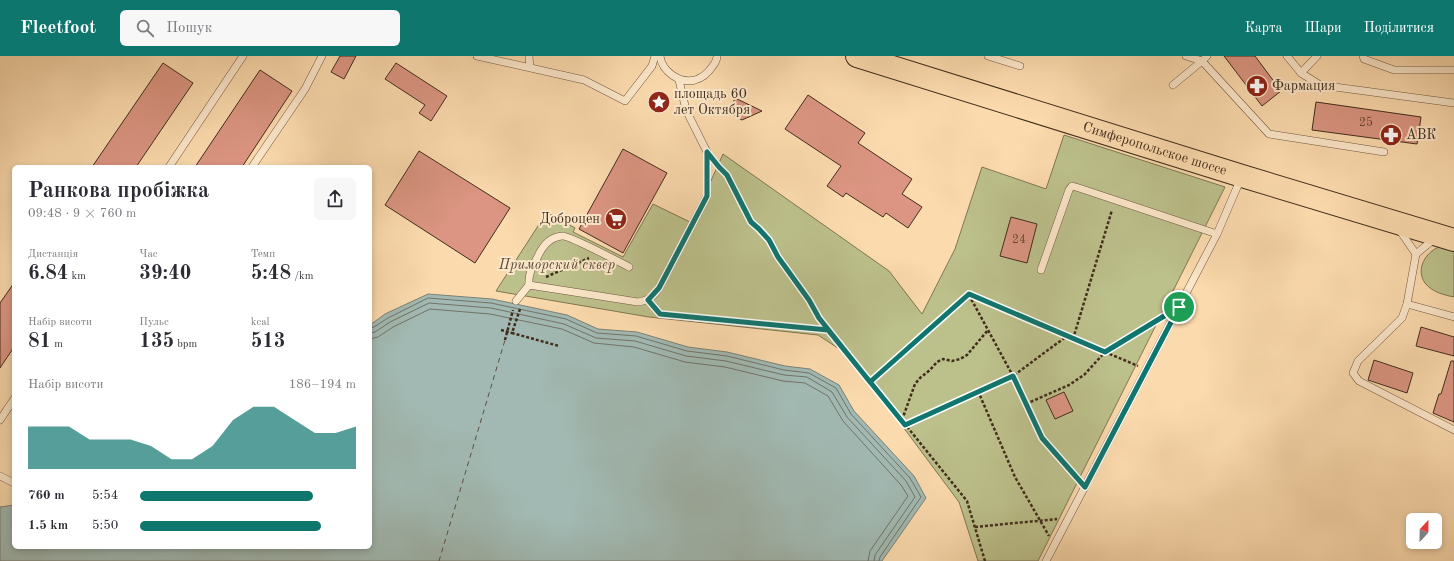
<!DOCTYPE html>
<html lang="uk">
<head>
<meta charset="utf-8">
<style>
  body { margin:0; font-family:"Old Standard TT",serif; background:#f7f7f7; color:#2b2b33; height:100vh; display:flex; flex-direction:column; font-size:15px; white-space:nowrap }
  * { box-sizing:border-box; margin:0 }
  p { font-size:13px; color:#7c7c81 }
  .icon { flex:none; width:22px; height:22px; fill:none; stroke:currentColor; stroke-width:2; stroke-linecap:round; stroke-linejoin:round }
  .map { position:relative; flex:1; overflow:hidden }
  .sheet { position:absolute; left:12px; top:109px; width:360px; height:384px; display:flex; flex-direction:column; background:#fff; border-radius:6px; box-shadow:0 2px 6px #0003 }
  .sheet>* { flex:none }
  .needle { width:26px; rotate:22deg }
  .controls { position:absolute; left:1406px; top:457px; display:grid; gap:8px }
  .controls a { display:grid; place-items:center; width:36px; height:36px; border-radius:6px; background:#fff; box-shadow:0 2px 6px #0003; font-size:20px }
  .pin { position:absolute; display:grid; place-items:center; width:34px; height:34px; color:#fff; margin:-17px; border:2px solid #fff; border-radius:50%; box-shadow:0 1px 4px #0007 }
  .round { display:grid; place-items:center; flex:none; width:42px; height:42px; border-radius:6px; background:#f7f7f7 }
  .head { display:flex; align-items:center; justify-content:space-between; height:68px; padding:0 16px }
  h1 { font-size:22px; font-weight:600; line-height:30px }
  .stats { display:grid; grid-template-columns:repeat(3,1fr); gap:6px; height:68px; padding:4px 16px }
  .stats div { display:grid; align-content:center }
  .stats b { font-size:20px; font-weight:600 }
  .stats small { font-size:11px; font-weight:400 }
  .stats p { font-size:11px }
  .chart { height:112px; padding:8px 16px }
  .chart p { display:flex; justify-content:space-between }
  .chart svg { width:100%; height:72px; margin-top:4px; fill:#0f766e; opacity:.7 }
  ul { padding:0 16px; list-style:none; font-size:13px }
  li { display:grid; grid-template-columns:64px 48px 1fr; align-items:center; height:30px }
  li i { height:10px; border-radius:5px; background:#0f766e }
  header { display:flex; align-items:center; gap:24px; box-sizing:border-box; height:56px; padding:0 20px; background:#0f766e; color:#fff }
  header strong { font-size:19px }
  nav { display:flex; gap:22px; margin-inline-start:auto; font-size:14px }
  .search { width:280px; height:36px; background:#f7f7f7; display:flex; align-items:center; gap:10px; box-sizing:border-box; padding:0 14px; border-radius:6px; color:#7c7c81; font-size:15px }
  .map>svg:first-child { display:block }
  .green { fill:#bcc08b; stroke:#7f7654 }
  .water { fill:#a1b9b2; stroke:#7b8176 }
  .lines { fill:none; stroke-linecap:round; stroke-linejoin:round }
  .shore { stroke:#727368; stroke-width:1 }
  .ferry { stroke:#5a5042; stroke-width:1; stroke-dasharray:5 4; stroke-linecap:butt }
  .building { fill:#db9582; stroke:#422d1d }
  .service-casing { stroke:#705841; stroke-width:8 }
  .primary-casing { stroke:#422d1d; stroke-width:24 }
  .path { stroke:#422d1d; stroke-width:2.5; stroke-dasharray:3 2; stroke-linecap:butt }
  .service { stroke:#fce7ca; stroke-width:7 }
  .primary { stroke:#fbdaad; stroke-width:22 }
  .route-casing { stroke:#fff; stroke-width:8 }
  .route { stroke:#0f766e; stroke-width:5 }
  .labels { text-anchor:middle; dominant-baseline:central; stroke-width:4; stroke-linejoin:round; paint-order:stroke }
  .number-label { font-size:12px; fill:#684736 }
  .poi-label { font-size:14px; fill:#422d1d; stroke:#fce7ca; text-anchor:start }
  .street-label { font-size:14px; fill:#422d1d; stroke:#fce7ca }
  .park-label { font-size:14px; font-style:italic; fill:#5a4a33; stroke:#fce7ca }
</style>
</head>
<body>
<header>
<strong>Fleetfoot</strong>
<div class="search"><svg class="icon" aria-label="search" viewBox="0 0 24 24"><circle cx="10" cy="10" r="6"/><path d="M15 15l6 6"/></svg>Пошук</div>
<nav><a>Карта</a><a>Шари</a><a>Поділитися</a></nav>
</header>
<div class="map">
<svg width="1454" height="505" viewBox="0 0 1454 505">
  <rect width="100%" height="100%" fill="#fbdaad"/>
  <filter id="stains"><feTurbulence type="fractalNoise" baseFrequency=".005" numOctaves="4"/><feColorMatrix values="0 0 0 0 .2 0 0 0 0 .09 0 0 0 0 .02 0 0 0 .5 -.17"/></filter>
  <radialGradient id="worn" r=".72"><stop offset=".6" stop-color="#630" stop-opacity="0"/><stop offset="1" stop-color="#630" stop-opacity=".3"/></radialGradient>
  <g class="green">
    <path d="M1064,79L1225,131L1038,505H978L959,446L850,300L818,279L649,261L496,235L547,156L575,172L573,176L623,201L653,148L692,167L723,98L889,215L922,258L955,193L982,111L1046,133Z"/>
    <path d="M1439,191L1454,195V241C1444,239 1432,236 1425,227C1415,213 1426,196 1439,191Z"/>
  </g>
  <path class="water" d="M428,238L492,243L567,259L598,273L637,276L688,291L727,296L785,310L810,313L839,329L854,355L914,420L926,442L882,505H0V451L14,449V491H370V269L385,258Z"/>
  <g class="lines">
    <g class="shore">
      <path d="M370,272L374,271L388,262L428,242L491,247L566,263L597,277L636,280L687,295L727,300L784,314L809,317L836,332L851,358L910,422L921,441L880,501L879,505"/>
      <path d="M370,277L375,276L390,266L429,247L491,252L564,268L596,282L635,285L686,300L726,305L784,319L807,321L832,336L847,361L906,425L915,441L875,499L874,505"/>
      <path d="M370,283L378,281L393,271L430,253L490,258L562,273L594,287L634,291L685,306L725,311L783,325L805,327L828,340L843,365L901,429L908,440L870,495L868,505"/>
    </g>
    <path class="ferry" d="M439,505L505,284"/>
  </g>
  <g class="building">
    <path d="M340,0H356L344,23L331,16Z"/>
    <path d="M1224,0H1255L1281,35L1262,50Z"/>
    <path d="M163,7L193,27L136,111H92Z"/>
    <path d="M396,7L447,40L431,65L419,57L425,49L385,23Z"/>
    <path d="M260,14L292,35L242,111H195Z"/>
    <path d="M808,39L865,77L858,87L912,123L902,138L922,151L908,172L886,157L883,161L846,137L843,141L827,130L841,110L785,73Z"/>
    <path d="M735,42L762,55L742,64L733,59L730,54Z"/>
    <path d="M1316,46L1421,61L1417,88L1312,74Z"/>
    <path d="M623,93L667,117L623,197L579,173Z"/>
    <path d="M419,95L510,152L475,207L385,149Z"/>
    <path d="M1011,161L1037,168L1027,207L1000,200Z"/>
    <path d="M14,227V291L0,312V247Z"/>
    <path d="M1421,271L1454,281V300L1416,290Z"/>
    <path d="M1374,304L1413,317L1407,337L1368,324Z"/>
    <path d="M1451,305H1454V366L1433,357L1439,338H1441Z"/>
    <path d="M1064,336L1073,355L1055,363L1046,344Z"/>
  </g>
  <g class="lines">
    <g class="service-casing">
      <g id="service">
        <path d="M477,0L584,24L625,45L652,10L655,0"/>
        <path d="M529,0L530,11"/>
        <path d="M660,0C662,15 679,28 695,24C702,22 708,17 712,11C715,7 717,5 717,0"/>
        <path d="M988,0L1020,10"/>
        <path d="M1186,0L1202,5L1269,78L1384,96"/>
        <path d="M1287,0L1301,17L1317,0"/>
        <path d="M1363,0L1364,3L1394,14H1454"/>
        <path d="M1301,17L1320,29L1454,47"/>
        <path d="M1173,29L1202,5L1207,0"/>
        <path d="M169,111L243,0"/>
        <path d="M252,111L305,33L322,0"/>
        <path d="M1398,172L1416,198L1407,248L1402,262L1358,305L1353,317L1359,325L1454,374"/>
        <path d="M1416,198L1434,183"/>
        <path d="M1041,214L1069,134L1072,130L1079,132L1217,178"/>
        <path d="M529,229C528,217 533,210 538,200C543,189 550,181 562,180C569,179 619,206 629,211"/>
        <path d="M516,245L529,229L638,246C649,244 652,242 659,232L707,140V96L686,54L679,24"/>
        <path d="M1407,248L1454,261"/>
        <path d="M0,364L14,343"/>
        <path d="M0,420L14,427"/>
        <path d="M1046,505L1217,178L1241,122"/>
      </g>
    </g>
    <g class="primary-casing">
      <g id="primary">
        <path id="s1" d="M857,0L1242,120L1454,184"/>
      </g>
    </g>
    <g class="path">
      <path d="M717,109L727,119L751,166L759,173L769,184L778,201L809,244L819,262L871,326"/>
      <path d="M546,221L589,202"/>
      <path d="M969,239L1013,320L1042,382L1078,423"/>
      <path d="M654,250L660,257L827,273"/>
      <path d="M520,253L512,277L559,290"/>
      <path d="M501,274L512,277"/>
      <path d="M1073,283L1112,154"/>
      <path d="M505,284L513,254"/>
      <path d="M978,335L1015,421L1049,480"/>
      <path d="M1026,348L1069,329L1084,319L1105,296L1161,262"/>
      <path d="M902,364L915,328L920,322L930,314L937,306L943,303L952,305L960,303L967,299L988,274"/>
      <path d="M905,369L1013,320L1067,280"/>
      <path d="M975,471L1057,463"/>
      <path d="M985,505L967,445L871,326L969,238L1138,310"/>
    </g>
    <use href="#service" class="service"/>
    <use href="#primary" class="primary"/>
  </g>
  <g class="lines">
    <g class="route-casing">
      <path id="route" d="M1179,251L1105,296L969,238L870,326L819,262L809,244L778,201L769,184L759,173L751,166L727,119L719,111L707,96V140L659,232L648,244L660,258L828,274L905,369L1013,320L1042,382L1085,431L1179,251"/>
    </g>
    <use href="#route" class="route"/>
  </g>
  <defs>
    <g id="pharmacy-disc" transform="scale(1.15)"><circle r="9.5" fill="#8f2418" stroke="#fce7ca"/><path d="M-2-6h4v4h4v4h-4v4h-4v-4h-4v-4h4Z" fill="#fff"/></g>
    <g id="sight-disc" transform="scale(1.15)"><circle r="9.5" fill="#8f2418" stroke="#fce7ca"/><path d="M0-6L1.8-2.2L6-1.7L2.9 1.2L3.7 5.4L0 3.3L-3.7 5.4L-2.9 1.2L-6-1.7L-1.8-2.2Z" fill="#fff"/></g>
    <g id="supermarket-disc" transform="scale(1.15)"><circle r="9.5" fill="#8f2418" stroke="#fce7ca"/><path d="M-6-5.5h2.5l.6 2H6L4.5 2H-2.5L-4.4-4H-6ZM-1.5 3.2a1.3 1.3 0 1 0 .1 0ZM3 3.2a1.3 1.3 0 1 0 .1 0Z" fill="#fff"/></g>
  </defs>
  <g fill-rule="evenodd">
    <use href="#pharmacy-disc" x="1257" y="30"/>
    <use href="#sight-disc" x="659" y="46"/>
    <use href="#pharmacy-disc" x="1391" y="79"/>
    <use href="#supermarket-disc" x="616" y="163"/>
  </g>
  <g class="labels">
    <g class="number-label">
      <text x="1366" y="67">25</text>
      <text x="1019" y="184">24</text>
    </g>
    <g class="poi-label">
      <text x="1272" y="30">Фармация</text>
      <text x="674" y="38">площадь 60<tspan x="674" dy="16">лет Октября</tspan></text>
      <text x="1406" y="79">АВК</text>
      <text x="600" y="163" text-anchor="end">Доброцен</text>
    </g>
    <g class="street-label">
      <text stroke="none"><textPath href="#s1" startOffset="312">Симферопольское шоссе</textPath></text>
    </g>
    <g class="park-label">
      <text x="557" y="209">Приморский сквер</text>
    </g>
  </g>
  <rect width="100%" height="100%" filter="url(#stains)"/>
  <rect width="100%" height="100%" fill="url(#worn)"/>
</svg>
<div class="controls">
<a><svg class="needle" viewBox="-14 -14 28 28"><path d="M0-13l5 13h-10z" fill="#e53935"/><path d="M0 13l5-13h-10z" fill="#7c7c81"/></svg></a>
</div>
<div class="pin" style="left:1179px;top:251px;background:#1e9e55"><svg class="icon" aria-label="arrive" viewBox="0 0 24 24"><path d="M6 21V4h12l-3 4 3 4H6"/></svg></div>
<section class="sheet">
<div class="head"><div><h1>Ранкова пробіжка</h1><p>09:48 · 9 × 760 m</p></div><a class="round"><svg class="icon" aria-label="share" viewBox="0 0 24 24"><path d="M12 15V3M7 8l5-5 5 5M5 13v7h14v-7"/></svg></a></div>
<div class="stats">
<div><p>Дистанція</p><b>6.84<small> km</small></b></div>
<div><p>Час</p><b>39:40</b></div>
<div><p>Темп</p><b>5:48<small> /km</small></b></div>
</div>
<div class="stats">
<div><p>Набір висоти</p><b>81<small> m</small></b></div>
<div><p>Пульс</p><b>135<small> bpm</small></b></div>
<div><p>kcal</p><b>513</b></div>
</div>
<div class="chart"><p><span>Набір висоти</span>186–194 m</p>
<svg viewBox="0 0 160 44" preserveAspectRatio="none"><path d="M0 44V18L10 18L20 18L30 26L40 26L50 26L60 30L70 38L80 38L90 30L100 14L110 6L120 6L130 14L140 22L150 22L160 18V44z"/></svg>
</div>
<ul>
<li><b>760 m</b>5:54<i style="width:80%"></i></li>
<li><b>1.5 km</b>5:50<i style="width:84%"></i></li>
</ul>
</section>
</div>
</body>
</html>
